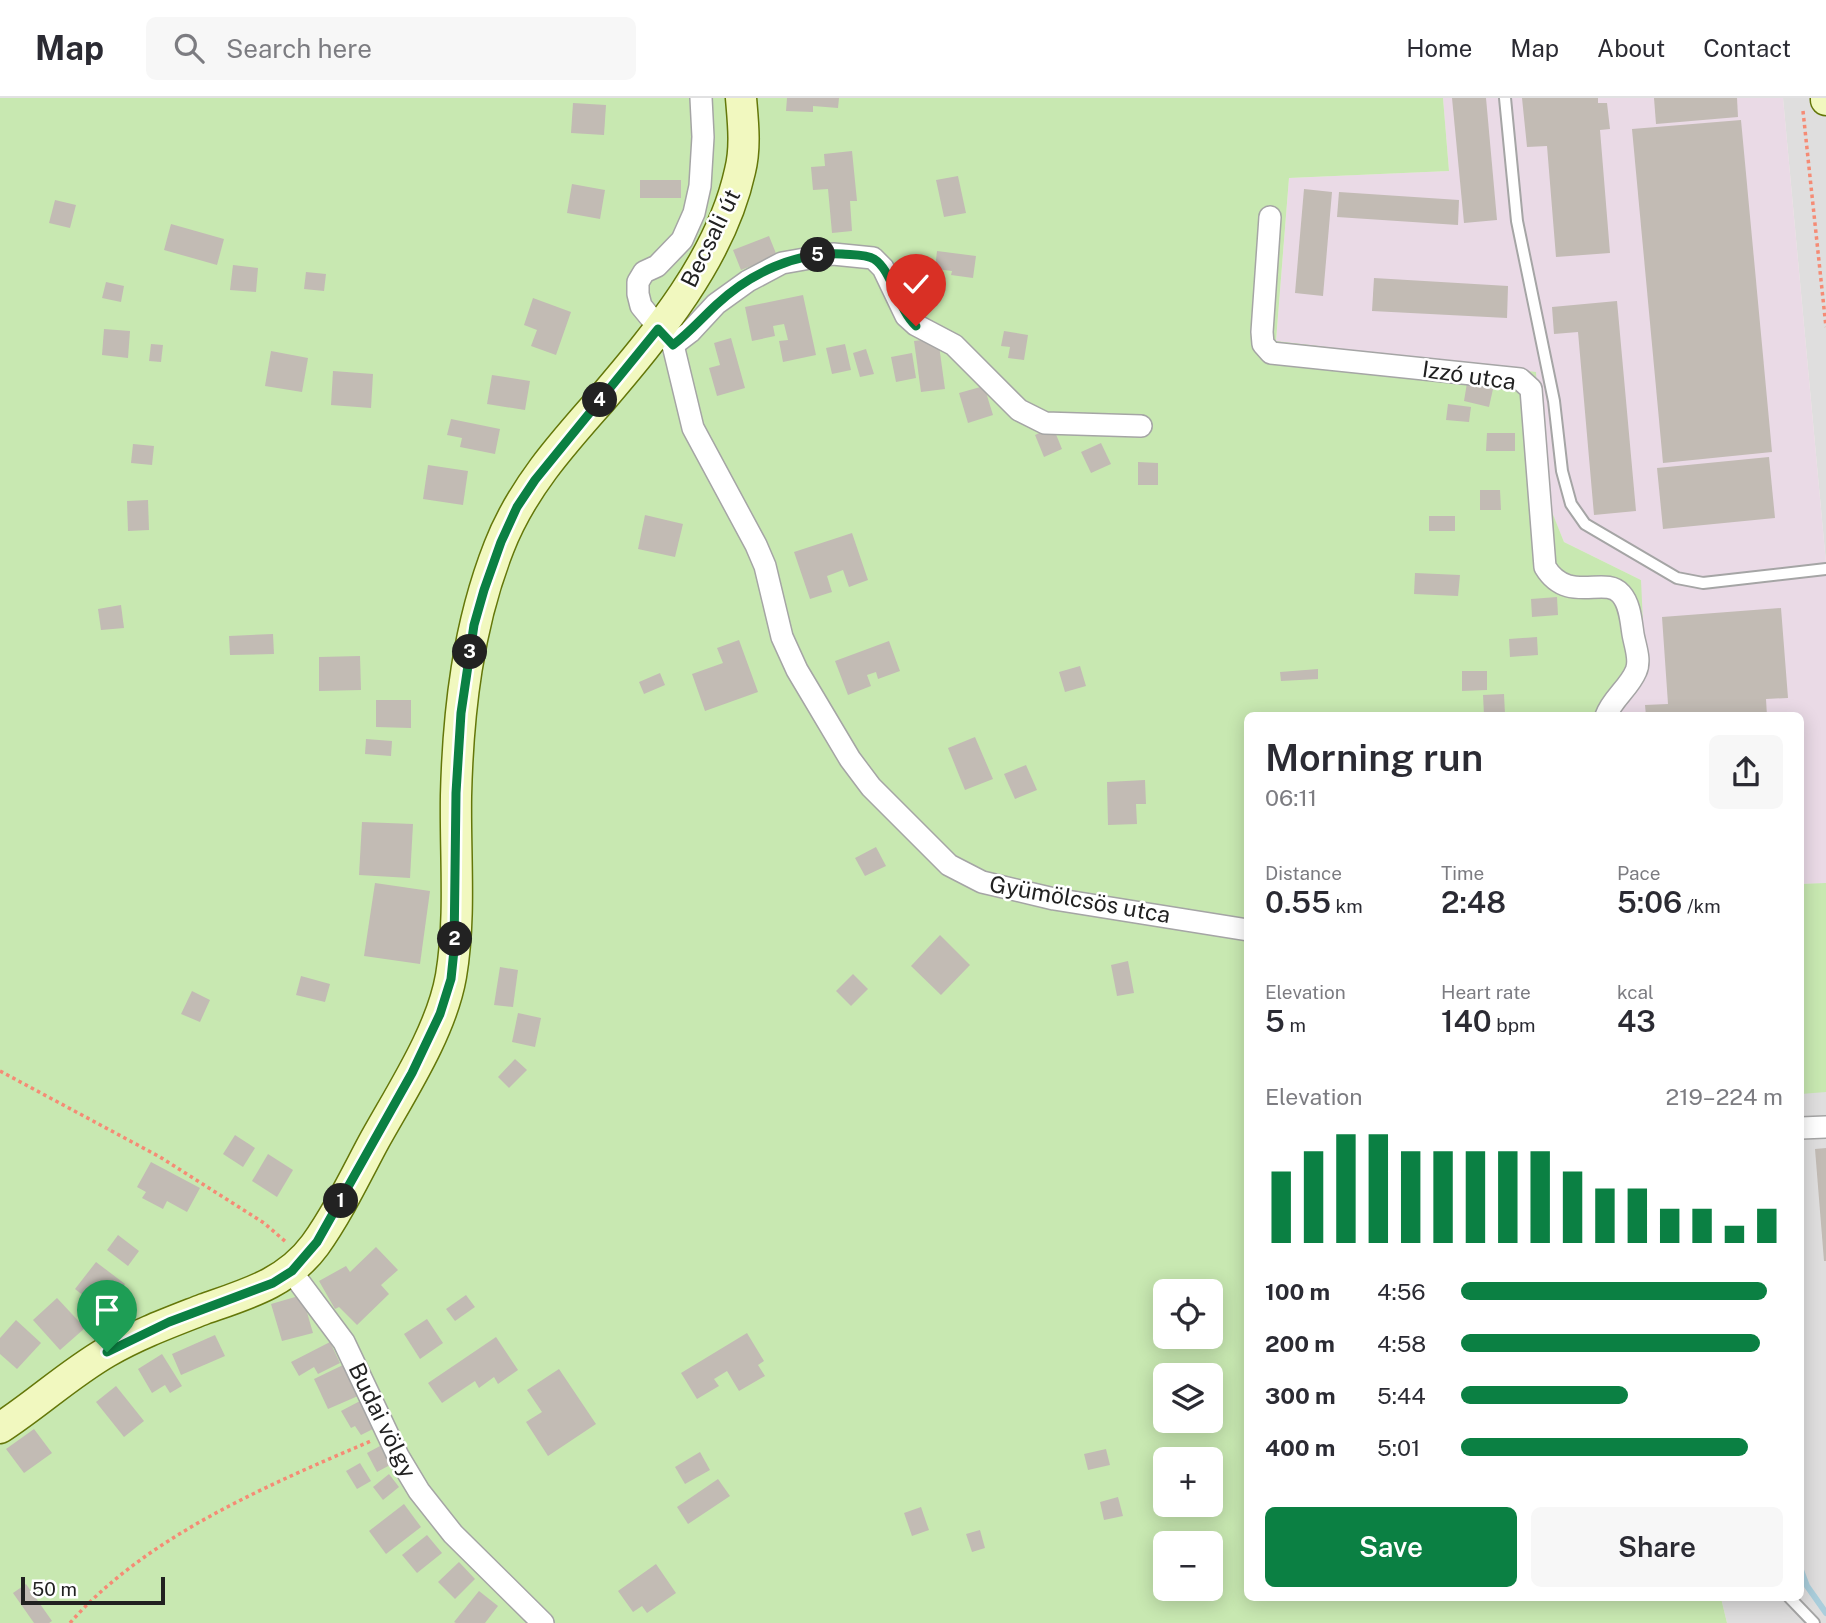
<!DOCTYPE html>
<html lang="en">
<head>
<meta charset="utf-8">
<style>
  body { margin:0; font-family:"Public Sans",sans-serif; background:#f7f7f7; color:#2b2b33; height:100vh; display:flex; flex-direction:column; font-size:26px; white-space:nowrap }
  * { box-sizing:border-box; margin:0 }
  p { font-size:23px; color:#7c7c81 }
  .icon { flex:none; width:38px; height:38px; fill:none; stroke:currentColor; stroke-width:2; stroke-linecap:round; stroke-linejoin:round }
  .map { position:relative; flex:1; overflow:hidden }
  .side { position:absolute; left:1244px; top:614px; width:560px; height:889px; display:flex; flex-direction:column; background:#fff; border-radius:10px; box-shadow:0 4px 18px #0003 }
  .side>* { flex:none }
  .buttons { position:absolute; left:1153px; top:1181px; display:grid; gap:14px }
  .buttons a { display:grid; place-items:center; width:70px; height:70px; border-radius:10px; background:#fff; box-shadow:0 4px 18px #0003; font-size:35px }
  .scale { position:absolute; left:21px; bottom:18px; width:144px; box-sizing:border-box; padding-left:7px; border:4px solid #212121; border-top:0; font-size:19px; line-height:24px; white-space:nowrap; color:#212121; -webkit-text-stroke:5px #fff; paint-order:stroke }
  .pin { position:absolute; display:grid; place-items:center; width:60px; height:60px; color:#fff; margin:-72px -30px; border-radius:50% 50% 50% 0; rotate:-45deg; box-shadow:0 0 7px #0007 }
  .pin .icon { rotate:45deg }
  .km { position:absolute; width:35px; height:35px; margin:-18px; border-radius:50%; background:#222; color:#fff; font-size:19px; line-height:35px; text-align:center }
  .round { display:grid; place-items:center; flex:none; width:74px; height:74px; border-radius:10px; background:#f7f7f7 }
  .headline { display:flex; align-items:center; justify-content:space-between; height:119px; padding:0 21px }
  h1 { font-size:38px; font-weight:600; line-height:52px }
  .figures { display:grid; grid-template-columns:repeat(3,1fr); gap:10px; height:119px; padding:7px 21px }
  .figures div { display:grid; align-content:center }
  .figures b { font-size:30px; font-weight:600 }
  .figures small { font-size:19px; font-weight:400 }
  .figures p { font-size:19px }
  .chart { height:196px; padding:14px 21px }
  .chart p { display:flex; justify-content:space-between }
  .chart svg { width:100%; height:126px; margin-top:7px; stroke:#0b8043; stroke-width:6 }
  .button { display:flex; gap:14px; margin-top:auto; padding:14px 21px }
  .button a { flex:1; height:80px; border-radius:10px; background:#0b8043; color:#fff; font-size:28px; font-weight:600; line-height:80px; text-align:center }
  .button a+a { background:#f7f7f7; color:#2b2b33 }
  ul { padding:0 21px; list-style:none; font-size:23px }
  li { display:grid; grid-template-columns:112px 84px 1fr; align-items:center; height:52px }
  li i { height:18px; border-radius:9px; background:#0b8043 }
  header { display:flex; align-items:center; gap:42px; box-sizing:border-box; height:98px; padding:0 35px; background:#fff; border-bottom:2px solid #e1e1e2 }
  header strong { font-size:33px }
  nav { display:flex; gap:38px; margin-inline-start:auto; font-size:24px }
  .search { width:490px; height:63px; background:#f7f7f7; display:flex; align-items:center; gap:18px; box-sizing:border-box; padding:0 24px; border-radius:10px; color:#7c7c81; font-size:26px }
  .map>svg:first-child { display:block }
  .residential { fill:#dfdede }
  .industrial { fill:#eadae6 }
  .grass { fill:#c8e8b1; fill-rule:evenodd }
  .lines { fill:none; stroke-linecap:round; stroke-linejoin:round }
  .stream { stroke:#aacedc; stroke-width:6 }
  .building { fill:#c2bbb4 }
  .service-casing { stroke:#a5a5a5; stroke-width:14 }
  .minor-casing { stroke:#a5a5a5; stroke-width:24 }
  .secondary-casing { stroke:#647709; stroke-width:33 }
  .path { stroke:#f58b75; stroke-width:3.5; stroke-dasharray:3.5 3.5; stroke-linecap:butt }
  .service { stroke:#fff; stroke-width:10 }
  .minor { stroke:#fff; stroke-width:21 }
  .secondary { stroke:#f1f8bf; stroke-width:30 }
  .route-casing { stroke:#fff; stroke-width:14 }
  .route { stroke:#0b8043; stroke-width:9 }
  .labels { text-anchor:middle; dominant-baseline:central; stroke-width:5; stroke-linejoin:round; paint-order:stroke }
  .street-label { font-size:23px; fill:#212121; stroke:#fff }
</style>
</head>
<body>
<header>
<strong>Map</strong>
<div class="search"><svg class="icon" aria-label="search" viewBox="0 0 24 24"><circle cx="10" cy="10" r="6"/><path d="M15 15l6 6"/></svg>Search here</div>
<nav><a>Home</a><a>Map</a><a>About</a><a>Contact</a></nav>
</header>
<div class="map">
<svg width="1826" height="1525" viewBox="0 0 1826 1525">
  <rect width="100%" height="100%" fill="#f1eee8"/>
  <g class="residential">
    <path d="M1783,0H1826V465L1825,454Z"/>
    <path d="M1826,785V1525H1727L1721,1500H1801V786Z"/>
  </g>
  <path class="industrial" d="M1443,0H1783L1826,465V785L1801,786V618H1614L1641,482L1564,444L1541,388L1276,244L1289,80L1449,73Z"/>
  <g class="grass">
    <path d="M0,0H1443L1449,73L1289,80L1276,243L1536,274L1542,389L1564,444L1641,482L1645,569L1614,618H1248V1500H1721L1727,1525H0ZM1166,1194H1211V1239H1166ZM1166,1278H1211V1323H1166ZM1166,1362H1211V1407H1166ZM1166,1446H1211V1491H1166Z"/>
    <path d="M1826,785V994L1801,996V786Z"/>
  </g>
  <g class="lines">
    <path class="stream" d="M1801,1472L1807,1488L1826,1515"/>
  </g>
  <g class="building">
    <path d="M787,0H839L838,10L813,8V14L786,13Z"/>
    <path d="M1452,0H1486L1497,122L1464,125Z"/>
    <path d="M1522,0H1598V5H1607L1610,31L1600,32L1610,155L1556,159L1547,48L1527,49Z"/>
    <path d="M1654,0H1737L1738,19L1656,26Z"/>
    <path d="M573,5L606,7L604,37L571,35Z"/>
    <path d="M1741,22L1772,354L1663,365L1632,31Z"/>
    <path d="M852,53L857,103H850L852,133L832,135L828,91L813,92L811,69L825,68L824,56Z"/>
    <path d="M958,78L966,115L944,119L936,82Z"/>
    <rect x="640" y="82" width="41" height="18"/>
    <path d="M572,86L605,92L600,121L567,115Z"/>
    <path d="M1304,91L1332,94L1323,198L1295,195Z"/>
    <path d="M1339,94L1459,102L1458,127L1337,119Z"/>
    <path d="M55,102L76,107L70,130L49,125Z"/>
    <path d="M171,126L224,141L217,167L164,152Z"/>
    <path d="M769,138L777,158L741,172L733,152Z"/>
    <path d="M937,153L976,158L973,180L951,177L952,173L935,171Z"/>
    <path d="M233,167L258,170L256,194L230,192Z"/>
    <path d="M306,174L326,176L324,193L304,191Z"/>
    <path d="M1374,180L1508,188L1507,220L1372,213Z"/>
    <path d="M106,184L124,188L121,204L102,200Z"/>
    <path d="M911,185L940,189L937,208L909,203Z"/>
    <path d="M803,197L816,257L783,264L779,243L788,242L784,226L773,228L775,238L752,243L745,209Z"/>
    <path d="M533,200L571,214L556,257L531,248L537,232L524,227Z"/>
    <path d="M1617,203L1636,413L1594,417L1578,234L1554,236L1552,209Z"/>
    <path d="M104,231L130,233L128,260L102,257Z"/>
    <path d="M1004,233L1028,237L1024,262L1008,260L1010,249L1001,248Z"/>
    <path d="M731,240L745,290L717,298L709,270L720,267L714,245Z"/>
    <path d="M938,240L945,291L921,294L914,243Z"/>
    <path d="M151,246L163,247L161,264L149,263Z"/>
    <path d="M845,246L851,272L832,276L826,250Z"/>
    <path d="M866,251L874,276L860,279L853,255Z"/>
    <path d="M271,253L308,260L302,294L265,288Z"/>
    <path d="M912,255L916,280L896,284L891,259Z"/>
    <path d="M333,273L373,276L371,310L331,307Z"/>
    <path d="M492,277L530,283L525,312L487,306Z"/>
    <path d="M1467,285L1493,291L1489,309L1464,303Z"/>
    <path d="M984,288L993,317L968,325L959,295Z"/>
    <path d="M1448,306L1471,309L1469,324L1446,322Z"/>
    <path d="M451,321L500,331L495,356L460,349L462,340L447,337Z"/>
    <path d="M1053,329L1062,351L1044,359L1035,337Z"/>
    <path d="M1487,335H1515V353H1486Z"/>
    <path d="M1101,345L1111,366L1091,375L1081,354Z"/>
    <path d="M133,346L154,348L152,367L131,365Z"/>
    <path d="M1769,359L1775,420L1663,431L1657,370Z"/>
    <path d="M1138,364L1158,365V387H1138Z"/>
    <path d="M428,367L468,373L463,407L423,401Z"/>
    <path d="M1480,392H1500L1501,412H1480Z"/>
    <path d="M148,402L149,432L128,433L127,403Z"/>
    <path d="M645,417L683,426L675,459L638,451Z"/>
    <rect x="1429" y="418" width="26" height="15"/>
    <path d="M852,435L868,482L849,489L843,472L827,478L832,494L810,501L794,454Z"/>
    <path d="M1415,475L1460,477L1458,498L1414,496Z"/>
    <path d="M1557,499L1558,517L1532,519L1531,501Z"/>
    <path d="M121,507L124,530L101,532L98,511Z"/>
    <path d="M1781,510L1788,600L1766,601L1767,618H1646L1645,607L1668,606L1662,519Z"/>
    <path d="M273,536L274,556L230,557L229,538Z"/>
    <path d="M1537,539L1538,557L1510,559L1509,541Z"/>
    <path d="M739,542L758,594L705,613L692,576L723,565L717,550Z"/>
    <path d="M889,543L900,573L878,581L876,574L867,577L871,588L848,597L835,563Z"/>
    <path d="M360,558L361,592L319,593V559Z"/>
    <path d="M1080,568L1086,588L1065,594L1059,574Z"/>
    <path d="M1318,571V581L1281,583L1280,574Z"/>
    <path d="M1462,573H1487V592L1462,593Z"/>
    <path d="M660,575L665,587L644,596L639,584Z"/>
    <path d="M1504,596L1505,616L1484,617L1483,597Z"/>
    <path d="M376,602H411V630L376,629Z"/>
    <path d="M975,639L993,681L965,692L948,650Z"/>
    <path d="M366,641L392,643L391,658L365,656Z"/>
    <path d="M1026,667L1037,692L1015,701L1004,676Z"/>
    <path d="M1145,682L1146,706H1136L1137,726L1108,727L1107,684Z"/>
    <path d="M362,724L413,726L410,780L359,777Z"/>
    <path d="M876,749L886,768L865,778L855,760Z"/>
    <path d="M375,785L430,793L420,866L364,858Z"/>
    <path d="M940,837L970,867L941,897L911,868Z"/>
    <path d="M1128,863L1134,895L1117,898L1111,867Z"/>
    <path d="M500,869L518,872L513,909L494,907Z"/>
    <path d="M853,876L868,891L851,908L836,893Z"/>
    <path d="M301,878L330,886L325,904L296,897Z"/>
    <path d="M192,893L210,902L200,924L181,916Z"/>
    <path d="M518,915L541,920L535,949L512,944Z"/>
    <path d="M515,961L527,972L509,990L498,979Z"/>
    <path d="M235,1037L255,1050L243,1069L223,1056Z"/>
    <path d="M1826,1050V1163H1824L1815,1051Z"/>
    <path d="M268,1056L293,1072L277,1099L252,1083Z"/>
    <path d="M151,1064L200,1090L187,1114L167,1103L163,1111L142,1100L146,1094L137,1089Z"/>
    <path d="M118,1137L139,1153L128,1168L107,1152Z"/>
    <path d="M376,1149L398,1172L381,1187L389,1196L357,1227L339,1209L335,1211L319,1183L346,1168L350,1174Z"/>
    <path d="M96,1164L125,1186L103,1213L75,1191Z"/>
    <path d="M302,1197L313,1235L282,1243L271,1206Z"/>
    <path d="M466,1197L475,1209L455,1223L446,1211Z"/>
    <path d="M57,1200L85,1230L60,1252L33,1222Z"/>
    <path d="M427,1221L443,1245L420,1261L404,1236Z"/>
    <path d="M16,1222L41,1245L17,1271L0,1256V1240Z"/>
    <path d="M747,1235L764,1263L758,1267L765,1278L739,1293L727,1273L714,1281L719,1288L697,1301L681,1275Z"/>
    <path d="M215,1237L225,1258L181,1277L172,1256Z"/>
    <path d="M496,1239L518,1272L498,1286L494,1279L479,1290L475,1283L442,1305L428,1285Z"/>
    <path d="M330,1244L340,1265L318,1276L314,1269L299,1278L291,1264Z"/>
    <path d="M162,1256L182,1288L170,1295L165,1287L152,1295L138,1271Z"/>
    <path d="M343,1267L358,1298L328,1311L314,1281Z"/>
    <path d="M559,1271L596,1326L548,1358L526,1324L542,1314L527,1292Z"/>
    <path d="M116,1288L144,1323L124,1339L96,1304Z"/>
    <path d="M360,1303L375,1330L361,1337L355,1328L351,1330L341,1313Z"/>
    <path d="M34,1331L52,1355L24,1375L6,1351Z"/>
    <path d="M380,1348L390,1367L377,1374L367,1355Z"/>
    <path d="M1106,1351L1110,1367L1088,1372L1084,1356Z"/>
    <path d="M700,1354L710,1372L685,1386L675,1369Z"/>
    <path d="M360,1365L371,1383L357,1391L346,1373Z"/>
    <path d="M389,1376L399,1389L383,1402L373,1389Z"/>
    <path d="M718,1381L730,1398L688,1426L677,1409Z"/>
    <path d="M1118,1399L1123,1418L1104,1422L1100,1404Z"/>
    <path d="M404,1406L421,1429L386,1456L369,1433Z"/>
    <path d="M921,1409L929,1432L912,1438L904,1415Z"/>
    <path d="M980,1432L985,1450L972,1454L966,1436Z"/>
    <path d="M427,1437L442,1455L417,1475L402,1457Z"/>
    <path d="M459,1464L475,1481L455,1501L438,1484Z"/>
    <path d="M656,1466L676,1495L647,1515L642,1508L633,1514L618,1493Z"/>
    <path d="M26,1486L52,1523L49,1525H34L13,1495Z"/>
    <path d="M479,1493L498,1508L485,1525H456L454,1524Z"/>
  </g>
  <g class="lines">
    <g class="service-casing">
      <g id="service">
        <path d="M1505,0L1517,123L1554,303L1562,373L1571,406L1585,426L1677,480L1703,485L1826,471"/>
        <path d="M1790,1500L1814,1525"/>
      </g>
    </g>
    <g class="minor-casing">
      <g id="minor">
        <path d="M701,0L703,39L700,88L694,115L682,142L657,168L644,174L638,184V196L641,208L673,247L693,330L756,447L765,468L782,539L797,572L850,661L871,689L949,767L982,784L1054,801L1248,832"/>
        <path d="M1270,119L1262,234L1263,246L1271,255L1520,281L1531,291L1545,469C1568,507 1605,477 1621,496C1630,506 1631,523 1633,536C1635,548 1641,562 1636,573C1629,590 1612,601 1606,618"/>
        <path d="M673,247L690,234L716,206L748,183L782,165L833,156L873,160L883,170L906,218L916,227L954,247L1019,312L1045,325L1141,328"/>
        <path d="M1801,1030L1826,1029"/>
        <path d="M291,1173L344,1244L398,1358L419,1393L453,1436L543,1525"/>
      </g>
    </g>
    <g class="secondary-casing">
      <g id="secondary">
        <path d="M1826,0V2"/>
        <path d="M0,1330C37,1306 69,1276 107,1254C138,1236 171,1224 204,1211C247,1196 287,1185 315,1147C337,1116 354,1081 372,1047C400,996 441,935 451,878C461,819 455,757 456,698C458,613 468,528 499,449C521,392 561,347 601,302C657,236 721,160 740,73C746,49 743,24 741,0"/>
      </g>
    </g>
    <g class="path">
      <path d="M1803,13L1826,229"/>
      <path d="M0,973L160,1059L264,1125L286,1144"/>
      <path d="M70,1525C145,1439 268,1387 371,1343"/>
    </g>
    <use href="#service" class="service"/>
    <use href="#minor" class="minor"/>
    <use href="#secondary" class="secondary"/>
  </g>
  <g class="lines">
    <g class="route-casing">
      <path id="route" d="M107,1254L169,1224L273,1185L292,1173L317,1144L412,975L440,916L451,881L454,852L456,695L461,615L474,527L484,492L501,444L517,409L535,382L658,231L673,247C689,235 701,221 716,207C749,176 796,153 842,156C851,157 866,156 874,161C892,172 897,210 916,228"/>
    </g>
    <use href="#route" class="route"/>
  </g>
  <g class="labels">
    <g class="street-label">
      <text transform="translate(710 140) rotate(-64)">Becsali út</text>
      <text transform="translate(1469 277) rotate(8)">Izzó utca</text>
      <text transform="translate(1080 801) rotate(10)">Gyümölcsös utca</text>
      <text transform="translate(383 1322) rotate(64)">Budai völgy</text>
    </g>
  </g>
</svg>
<div class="buttons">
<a><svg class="icon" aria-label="locate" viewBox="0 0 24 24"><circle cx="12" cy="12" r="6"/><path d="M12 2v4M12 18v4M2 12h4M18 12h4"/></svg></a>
<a><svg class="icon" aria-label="layers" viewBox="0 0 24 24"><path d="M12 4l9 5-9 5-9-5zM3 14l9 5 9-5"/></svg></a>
<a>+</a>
<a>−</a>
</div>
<div class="scale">50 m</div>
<div class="pin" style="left:107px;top:1254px;background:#1e9e55"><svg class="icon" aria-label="arrive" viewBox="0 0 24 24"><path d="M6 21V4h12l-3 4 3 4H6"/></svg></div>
<div class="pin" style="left:916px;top:228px;background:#d93025"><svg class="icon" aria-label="check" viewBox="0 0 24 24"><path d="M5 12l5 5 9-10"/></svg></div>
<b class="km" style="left:341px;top:1103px">1</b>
<b class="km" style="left:455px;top:841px">2</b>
<b class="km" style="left:470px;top:554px">3</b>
<b class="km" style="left:600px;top:302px">4</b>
<b class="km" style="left:818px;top:157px">5</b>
<section class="side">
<div class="headline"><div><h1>Morning run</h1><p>06:11</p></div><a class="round"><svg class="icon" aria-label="share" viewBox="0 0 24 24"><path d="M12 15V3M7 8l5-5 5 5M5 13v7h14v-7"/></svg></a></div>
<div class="figures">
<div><p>Distance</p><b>0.55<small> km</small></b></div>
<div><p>Time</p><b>2:48</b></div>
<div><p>Pace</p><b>5:06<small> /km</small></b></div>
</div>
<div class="figures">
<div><p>Elevation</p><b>5<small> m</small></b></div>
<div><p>Heart rate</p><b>140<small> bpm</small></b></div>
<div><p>kcal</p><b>43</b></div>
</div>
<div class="chart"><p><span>Elevation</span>219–224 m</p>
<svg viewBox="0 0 160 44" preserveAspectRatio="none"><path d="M5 44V19M15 44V12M25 44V6M35 44V6M45 44V12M55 44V12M65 44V12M75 44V12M85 44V12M95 44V19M105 44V25M115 44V25M125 44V32M135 44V32M145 44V38M155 44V32"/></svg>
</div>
<ul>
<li><b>100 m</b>4:56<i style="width:95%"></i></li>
<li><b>200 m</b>4:58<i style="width:93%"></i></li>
<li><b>300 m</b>5:44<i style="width:52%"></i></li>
<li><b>400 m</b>5:01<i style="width:89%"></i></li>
</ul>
<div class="button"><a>Save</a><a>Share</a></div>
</section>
</div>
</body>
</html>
